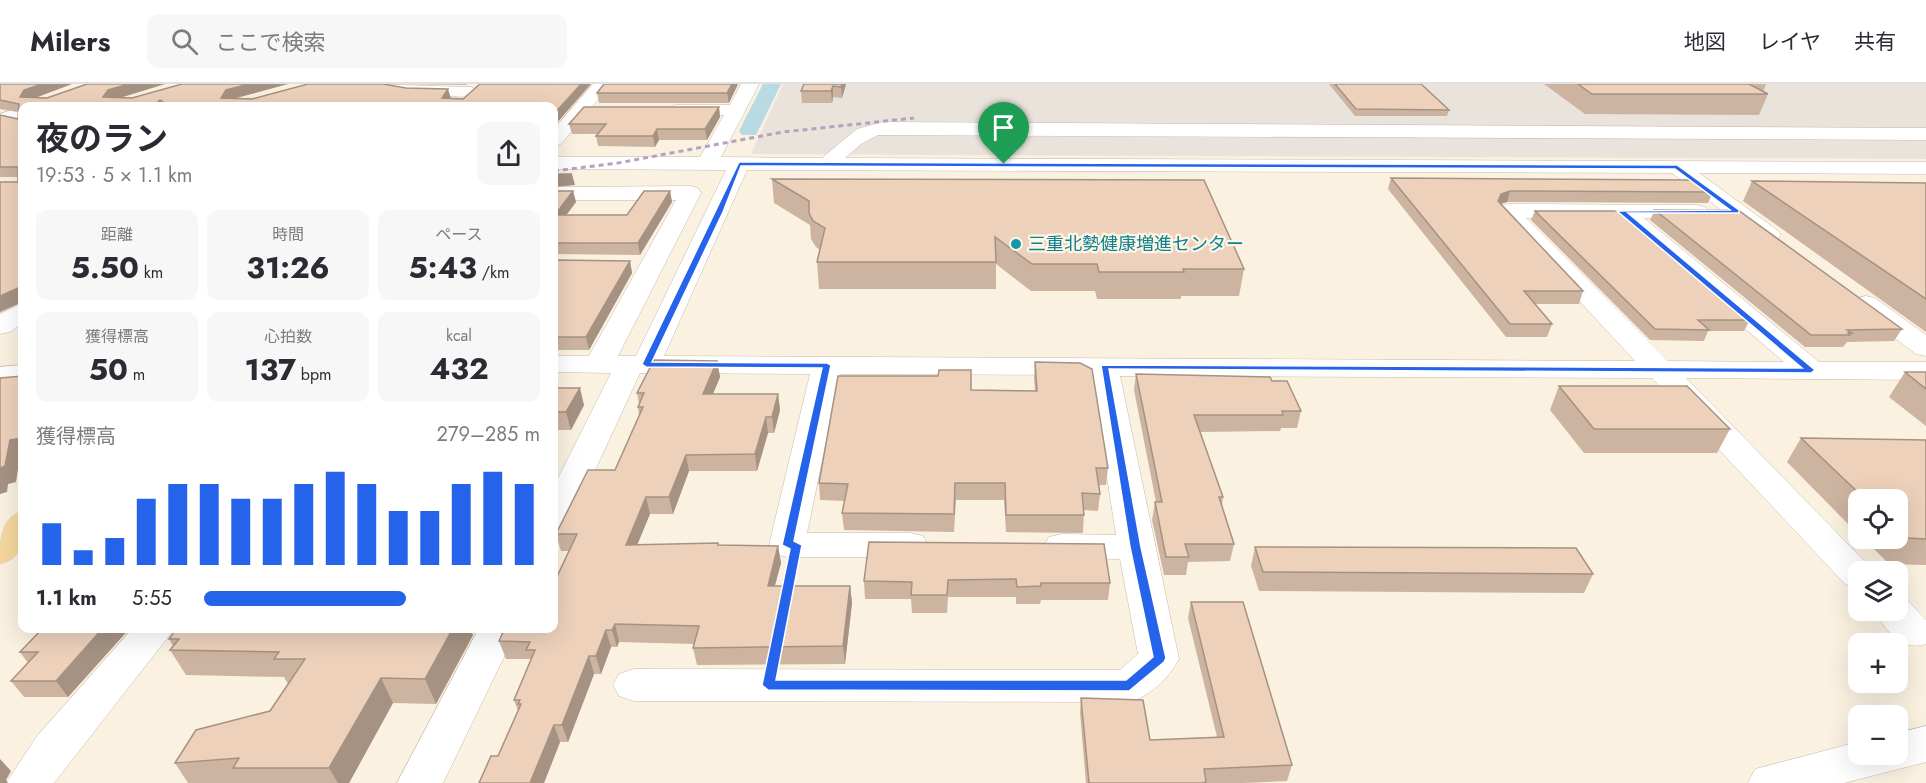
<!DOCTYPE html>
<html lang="ja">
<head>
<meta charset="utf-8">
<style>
  body { margin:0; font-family:Jost,"Noto Sans JP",sans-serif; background:#f7f7f7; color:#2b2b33; height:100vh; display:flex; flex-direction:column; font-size:22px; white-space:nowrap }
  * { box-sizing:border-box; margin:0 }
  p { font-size:20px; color:#7c7c81 }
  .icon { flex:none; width:33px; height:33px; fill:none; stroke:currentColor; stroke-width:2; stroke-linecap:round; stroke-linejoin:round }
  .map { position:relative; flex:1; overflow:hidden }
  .details { position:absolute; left:18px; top:18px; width:540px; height:531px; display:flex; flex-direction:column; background:#fff; border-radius:12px; box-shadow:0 6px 24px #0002 }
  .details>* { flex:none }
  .controls { position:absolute; left:1848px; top:405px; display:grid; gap:12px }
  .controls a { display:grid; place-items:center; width:60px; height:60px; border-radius:12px; background:#fff; box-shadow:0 6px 24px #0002; font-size:30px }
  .pin { position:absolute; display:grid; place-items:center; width:51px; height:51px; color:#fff; margin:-62px -26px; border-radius:50% 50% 50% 0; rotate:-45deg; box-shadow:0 0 6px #0007 }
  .pin .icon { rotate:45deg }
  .round { display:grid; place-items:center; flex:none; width:63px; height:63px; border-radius:12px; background:#f7f7f7 }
  .head { display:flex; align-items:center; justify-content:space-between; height:102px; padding:0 18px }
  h1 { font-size:33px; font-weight:700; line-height:45px }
  .metrics { display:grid; grid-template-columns:repeat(3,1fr); gap:9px; height:102px; padding:6px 18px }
  .metrics div { display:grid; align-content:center; border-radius:12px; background:#f7f7f7; text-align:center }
  .metrics b { font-size:30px; font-weight:700 }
  .metrics small { font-size:16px; font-weight:400 }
  .metrics p { font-size:16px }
  .chart { height:168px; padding:12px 18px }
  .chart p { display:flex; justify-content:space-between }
  .chart svg { width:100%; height:108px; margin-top:6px; stroke:#2563eb; stroke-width:6 }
  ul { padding:0 18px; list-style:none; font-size:20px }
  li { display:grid; grid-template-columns:96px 72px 1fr; align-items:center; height:45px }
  li i { height:15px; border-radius:8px; background:#2563eb }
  header { display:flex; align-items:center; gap:36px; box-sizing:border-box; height:84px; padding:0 30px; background:#fff; border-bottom:2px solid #e1e1e2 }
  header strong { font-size:28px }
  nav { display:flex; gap:33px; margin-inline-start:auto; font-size:21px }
  .search { width:420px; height:54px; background:#f7f7f7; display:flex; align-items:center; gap:15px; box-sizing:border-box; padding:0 21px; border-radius:12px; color:#7c7c81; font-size:22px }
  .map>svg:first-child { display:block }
  .industrial { fill:#e9e3dc }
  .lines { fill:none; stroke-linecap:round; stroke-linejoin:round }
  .canal { fill:#b8dae2; fill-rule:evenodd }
  .minor-casing { stroke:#c9b9a9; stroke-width:1 }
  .major-casing { stroke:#d7d0cc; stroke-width:1 }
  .path { stroke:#d2b49f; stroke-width:4.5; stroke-dasharray:2 6; stroke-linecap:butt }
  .minor { fill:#fff; fill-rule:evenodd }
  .major { fill:#f5d79e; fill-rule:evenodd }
  .rail { stroke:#b4a2c2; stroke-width:3; stroke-dasharray:5 4; stroke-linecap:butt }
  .wall { fill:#ccb4a1 }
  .shaded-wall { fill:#a69283 }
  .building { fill:#edd1bb; stroke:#a69283; stroke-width:1.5 }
  .route { fill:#2563eb; stroke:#fff; stroke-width:1.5; fill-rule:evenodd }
  .culture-dot { fill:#0f9aa8; stroke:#fef5e7; stroke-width:2 }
  .labels { text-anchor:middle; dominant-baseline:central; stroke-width:4.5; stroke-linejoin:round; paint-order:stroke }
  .far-culture-label { font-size:18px; fill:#0d838f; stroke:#fef5e7; text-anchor:start }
</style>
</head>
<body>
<header>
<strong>Milers</strong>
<div class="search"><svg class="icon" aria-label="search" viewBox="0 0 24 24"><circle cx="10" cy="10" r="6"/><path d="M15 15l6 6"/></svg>ここで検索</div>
<nav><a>地図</a><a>レイヤ</a><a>共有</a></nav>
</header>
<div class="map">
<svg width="1926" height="699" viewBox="0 0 1926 699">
  <rect width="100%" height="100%" fill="#faf1e1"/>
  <path class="industrial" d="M783,0H1926V75L751,70Z"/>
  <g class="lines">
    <path class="canal" d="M763,0H781L756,51H742L739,47Z"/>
    <g class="minor-casing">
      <g id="minor">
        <path d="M364,0L471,3L480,8L471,13L409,11L367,4Z"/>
        <path d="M593,0H611L561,60L554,62V45Z"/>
        <path d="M741,0H759L721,73L822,74L857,45L883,38L1926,44V56L878,51L861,60L845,74L1926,78V90L1699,89L1777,146L1781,151L1777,156H1761L1672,89L747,86L664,272L1635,277L1496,127L1499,122L1507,120L1697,121L1705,123L1708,128L1705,133L1644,134L1819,278H1926V296L1686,294L1875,488H1858V504L1845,500L1652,294L1120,292L1179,575C1169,594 1150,612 1129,618L634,617L619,612L613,601L619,590L634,585L1120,586L1138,570L1120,475L1062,474L1049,471L1044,462L1049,453L1062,450L1116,451L1091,291L840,290L807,449H910L923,452L928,461L923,470L910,473H787L774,470L769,461L810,290L640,289L572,436L566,444L554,447V402L611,289L554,288V272H589L676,116H554V103L690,102L698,104L701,109L618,272H636L726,86L554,85V73H700L724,31H675L666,26L675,21H730ZM1526,134H1616L1784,278L1668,277Z"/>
        <path d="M22,22V34L7,40L0,38V30Z"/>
        <path d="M1866,212L1875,214L1926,251V272L1916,270L1857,226L1853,220L1857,214Z"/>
        <path d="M22,219V239L10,248L0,250V230Z"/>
        <path d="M22,281V299L0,301V283Z"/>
        <path d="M1898,513L1907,516L1926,536V560C1902,568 1885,546 1874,526H1898Z"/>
        <path d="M133,544H175L54,699H6L37,652Z"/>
        <path d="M479,544H518L443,699H397Z"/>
        <path d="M1926,642V678L1844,699H1748L1755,685L1858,658V670H1898V649Z"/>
      </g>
    </g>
    <g class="major-casing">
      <path id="major" d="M22,427C25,451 28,472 0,480C0,455 0,435 22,427Z"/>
    </g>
    <path class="path" d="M787,507L791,488"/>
    <use href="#minor" class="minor"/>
    <use href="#major" class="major"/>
    <path class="rail" d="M554,87L618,79L783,48L914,34"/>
  </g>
  <g class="wall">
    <path d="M0,0H72L35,14H47L87,0H165L120,14H132L288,0L235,14L463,15L480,0H591L554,42V22H22V218L0,228L18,93H0V31L18,35V28L0,25Z"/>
    <path d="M392,0H467L466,1Z"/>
    <path d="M738,0L729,19H599L597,9Z"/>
    <path d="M846,0L842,14L833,13L832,19H802L801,7Z"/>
    <path d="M1329,0H1421L1449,26L1447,32H1355Z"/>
    <path d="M1544,0H1766L1763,8L1768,10L1759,31L1585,30Z"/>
    <path d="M719,23L720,33L707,56H659L655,63L598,62L596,52L597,50H572L569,40Z"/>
    <path d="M1391,94L1713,108L1708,119L1507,118L1500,120L1583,207L1579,220H1534L1552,240L1547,253H1506L1388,105Z"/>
    <path d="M772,95L1244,185L1239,212H1181V215H1097L1095,207H1031L996,180V205H819L817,178L820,166L816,163L811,155L810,141L774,119Z"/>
    <path d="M1752,97L1926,99V248L1743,117Z"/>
    <path d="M554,107H573L576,118L566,131H627L670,107L672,118L640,171L554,170Z"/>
    <path d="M1655,126L1902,245L1894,257L1847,258L1843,263H1805L1650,136Z"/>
    <path d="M1535,127L1750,236L1744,247H1708L1704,257L1650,256L1531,136Z"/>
    <path d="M554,176L630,177L632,189L589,266H554Z"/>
    <path d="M717,277L720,293L713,310H778L780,326L774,349H768L757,387H689L673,430H650L637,461L778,462L781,479L775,502H850L852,519L845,580L697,581L693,564L694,560L619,558L617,563H611L601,590H594L568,658H560L544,699H479L498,672L518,627L514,616L530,577V575H506L499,557L554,544L569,467H561L556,450L615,386L639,331L638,323L639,320L637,309Z"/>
    <path d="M1035,278L1108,384L1106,401H1098L1100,410L1098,427L1084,426L1083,449L1006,448L1004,416H956L954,448L844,446L842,429L845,417L820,416L819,399L971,306L1035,307L1034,294Z"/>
    <path d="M1905,288H1926V342L1889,313Z"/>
    <path d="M1136,290L1301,327L1297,344H1281L1280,347L1200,348L1223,413L1222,422L1234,460L1230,477L1188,478L1186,491H1164L1152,436L1155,418H1156L1134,306Z"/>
    <path d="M1559,302L1730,345L1717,369H1584L1550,326Z"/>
    <path d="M554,304L584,321L571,346H554Z"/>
    <path d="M1801,354L1926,356V481L1889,480L1863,454H1898V416H1858V450L1787,378Z"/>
    <path d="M869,458L1110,499L1108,516H1041L1040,520H1016V513H948L947,529H912L911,515H865L864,497Z"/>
    <path d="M1255,463L1593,490L1584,509L1259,507L1251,482Z"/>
    <path d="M1191,518L1292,681L1287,697L1244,699H1086L1080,629L1081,614L1150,656L1217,653L1188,534Z"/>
    <path d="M43,544H130L68,613H24L11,597L28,579L20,568Z"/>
    <path d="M473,551L436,620L393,619L349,699H188L175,679L270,627L288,600L284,593L186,591L170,566L173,562L169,555Z"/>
  </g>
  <g class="shaded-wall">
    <path d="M42,0H72L29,16L20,13L24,6Z"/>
    <path d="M129,0H165L112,16L103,13L108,6Z"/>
    <path d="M249,0H288L229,16L221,14L226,6Z"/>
    <path d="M581,0H591L554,42V30Z"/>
    <path d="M732,0H738L729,19L727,9Z"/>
    <path d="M842,0H846L842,14L841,3Z"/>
    <path d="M833,2V13L832,19L831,7Z"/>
    <path d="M448,5L451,15L442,14Z"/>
    <path d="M160,16L163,22H154Z"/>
    <path d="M719,23L720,33L707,56L705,45Z"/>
    <path d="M657,45L659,56L655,63L653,52Z"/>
    <path d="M572,90L575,101L554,103V92Z"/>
    <path d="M573,107L576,118L558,142L555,131Z"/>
    <path d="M670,107L672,118L640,171L638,159Z"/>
    <path d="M1510,107L1507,118L1497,121L1501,110Z"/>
    <path d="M630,177L632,189L589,266L586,253Z"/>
    <path d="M22,201V218L0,228V212Z"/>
    <path d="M717,277L720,293L706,326L703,310Z"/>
    <path d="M580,304L584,321L571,346L566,328Z"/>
    <path d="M778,310L780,326L774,349L772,333Z"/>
    <path d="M766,333L768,349L757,387L755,370Z"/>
    <path d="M22,354V371L20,372L16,398L8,400L7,408L0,410V384L10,356Z"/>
    <path d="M686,371L689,387L673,430L669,413Z"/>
    <path d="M646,413L650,430L630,478L626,461Z"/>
    <path d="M778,462L781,479L770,519L768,502Z"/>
    <path d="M850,502L852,519L845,580L843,562Z"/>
    <path d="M615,540L619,558L617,563L612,546Z"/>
    <path d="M103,544H130L68,613L56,597Z"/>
    <path d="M453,544H470L473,551L436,620L425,595Z"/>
    <path d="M606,546L611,563L601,590L596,572Z"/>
    <path d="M589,572L594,590L568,658L562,641Z"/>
    <path d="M381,594L393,619L349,699H338L329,684Z"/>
    <path d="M554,641L560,658L544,699H530Z"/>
    <path d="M0,675L11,687L6,696L8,699H0Z"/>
  </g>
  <g class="building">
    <path d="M0,0H42L24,6L20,13L47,14L87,0H129L108,6L103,13L132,14L182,0H249L226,6L221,14L252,15L308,0H383L406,4L448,5L442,14L463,15L480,0H581L554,30V22H169L160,16L154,22H22V201L16,205L0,212V98H18V83H0V31L18,35L19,20L0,16Z"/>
    <path d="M604,0H732L727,9H597Z"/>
    <path d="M804,0H842L841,3L833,2L831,7H801Z"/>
    <path d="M1335,0H1421L1449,26L1356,25Z"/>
    <path d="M1578,0H1749L1768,10H1592Z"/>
    <path d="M584,23H719L705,45H657L653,52H596L606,40H569Z"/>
    <path d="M554,90H572L554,92Z"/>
    <path d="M1391,94L1691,96L1713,108L1510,107L1501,110L1498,117L1583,207H1524L1552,240H1510Z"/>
    <path d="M772,95L1204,96L1244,185H1183L1184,188H1099L1097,180H1032L995,153L996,178H817L825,144L813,137L809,129V117Z"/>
    <path d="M1752,97L1926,99V215Z"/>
    <path d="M554,107H573L555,131H627L644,107H670L638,159H554Z"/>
    <path d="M1655,126H1738L1902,245L1847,246L1852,249H1848L1850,251H1811Z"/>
    <path d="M1535,127H1619L1750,236H1698L1709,246L1655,245Z"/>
    <path d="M554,176L630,177L586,253H554Z"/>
    <path d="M654,276L717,277L703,310H778L772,333H766L755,370L686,371L669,413H646L626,461L718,459V461L778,462L768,502H850L843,562L693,564L699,542L615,540L612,546H606L596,572H589L562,641H554L530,699H479L491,672H498L521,620H518L520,616H514L535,566H526L530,558L499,557L505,544H554V499L577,450H556L588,386H615L643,323H638L644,309H637Z"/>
    <path d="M1035,278L1080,279L1092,285L1108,384H1096L1100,410L1082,409L1084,431H1006L1005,399H955L954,430L842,429L848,400L819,399L838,292H938L939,286H971V306L1037,307Z"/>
    <path d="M1905,288H1926V305Z"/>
    <path d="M1136,290L1270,293L1272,297H1287L1301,327H1282L1283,331H1194L1223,413H1219L1234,460H1185L1189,473H1166L1155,418H1162Z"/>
    <path d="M22,292V354L10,356L5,382L0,384V294Z"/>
    <path d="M1559,302H1687L1730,345H1594Z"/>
    <path d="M554,304H580L566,328H554Z"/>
    <path d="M1801,354L1926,356V455L1907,454L1898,446V416H1866Z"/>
    <path d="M869,458L1104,460L1110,499H1041V502L1017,503L1016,495L948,496L947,511H911L912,498L864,497Z"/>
    <path d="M1255,463L1576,464L1593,490L1263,488Z"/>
    <path d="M1191,518H1243L1292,681L1204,685L1206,698L1202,699H1089L1081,614L1143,616L1150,656L1224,653Z"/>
    <path d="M43,544H103L56,597H11L38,568H20Z"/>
    <path d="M177,544H453L425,595L381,594L329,684H233L239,674L175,679L196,646L270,627L305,575H274L279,568L170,566L179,555H169Z"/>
  </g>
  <path class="route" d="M739,78L1677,81L1739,126V129H1628L1815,286L1811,289L1109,285L1141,463L1166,574L1164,578L1129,607L768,606L762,601L790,465L782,461L822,284L646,283L642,280ZM741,82L1675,85L1730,126L1617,127L1802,284L1101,281L1130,463L1153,573L1126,596H776L802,461L794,457L831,281L827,279L652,278L723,128Z"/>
  <circle class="culture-dot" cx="1016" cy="160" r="6"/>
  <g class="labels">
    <g class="far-culture-label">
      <text x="1028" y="160">三重北勢健康増進センター</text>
    </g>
  </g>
</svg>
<div class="controls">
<a><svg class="icon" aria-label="locate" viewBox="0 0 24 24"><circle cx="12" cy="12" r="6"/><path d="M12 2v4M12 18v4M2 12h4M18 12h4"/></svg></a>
<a><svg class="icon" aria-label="layers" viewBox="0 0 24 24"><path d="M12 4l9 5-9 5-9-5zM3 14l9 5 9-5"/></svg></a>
<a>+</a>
<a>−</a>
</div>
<div class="pin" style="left:1004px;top:80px;background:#1e9e55"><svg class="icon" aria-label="arrive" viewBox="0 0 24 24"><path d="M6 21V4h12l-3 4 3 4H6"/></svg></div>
<section class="details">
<div class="head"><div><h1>夜のラン</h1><p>19:53 · 5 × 1.1 km</p></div><a class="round"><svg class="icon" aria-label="share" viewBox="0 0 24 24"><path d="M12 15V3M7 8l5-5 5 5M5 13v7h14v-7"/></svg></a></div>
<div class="metrics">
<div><p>距離</p><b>5.50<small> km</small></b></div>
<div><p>時間</p><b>31:26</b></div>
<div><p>ペース</p><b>5:43<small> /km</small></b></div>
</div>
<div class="metrics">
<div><p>獲得標高</p><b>50<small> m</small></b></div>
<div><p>心拍数</p><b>137<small> bpm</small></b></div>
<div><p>kcal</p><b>432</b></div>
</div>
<div class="chart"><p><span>獲得標高</span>279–285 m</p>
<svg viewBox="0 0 160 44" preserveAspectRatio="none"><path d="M5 44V27M15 44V38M25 44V33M35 44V17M45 44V11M55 44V11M65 44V17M75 44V17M85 44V11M95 44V6M105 44V11M115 44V22M125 44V22M135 44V11M145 44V6M155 44V11"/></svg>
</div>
<ul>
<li><b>1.1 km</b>5:55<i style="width:60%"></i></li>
</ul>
</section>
</div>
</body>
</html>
